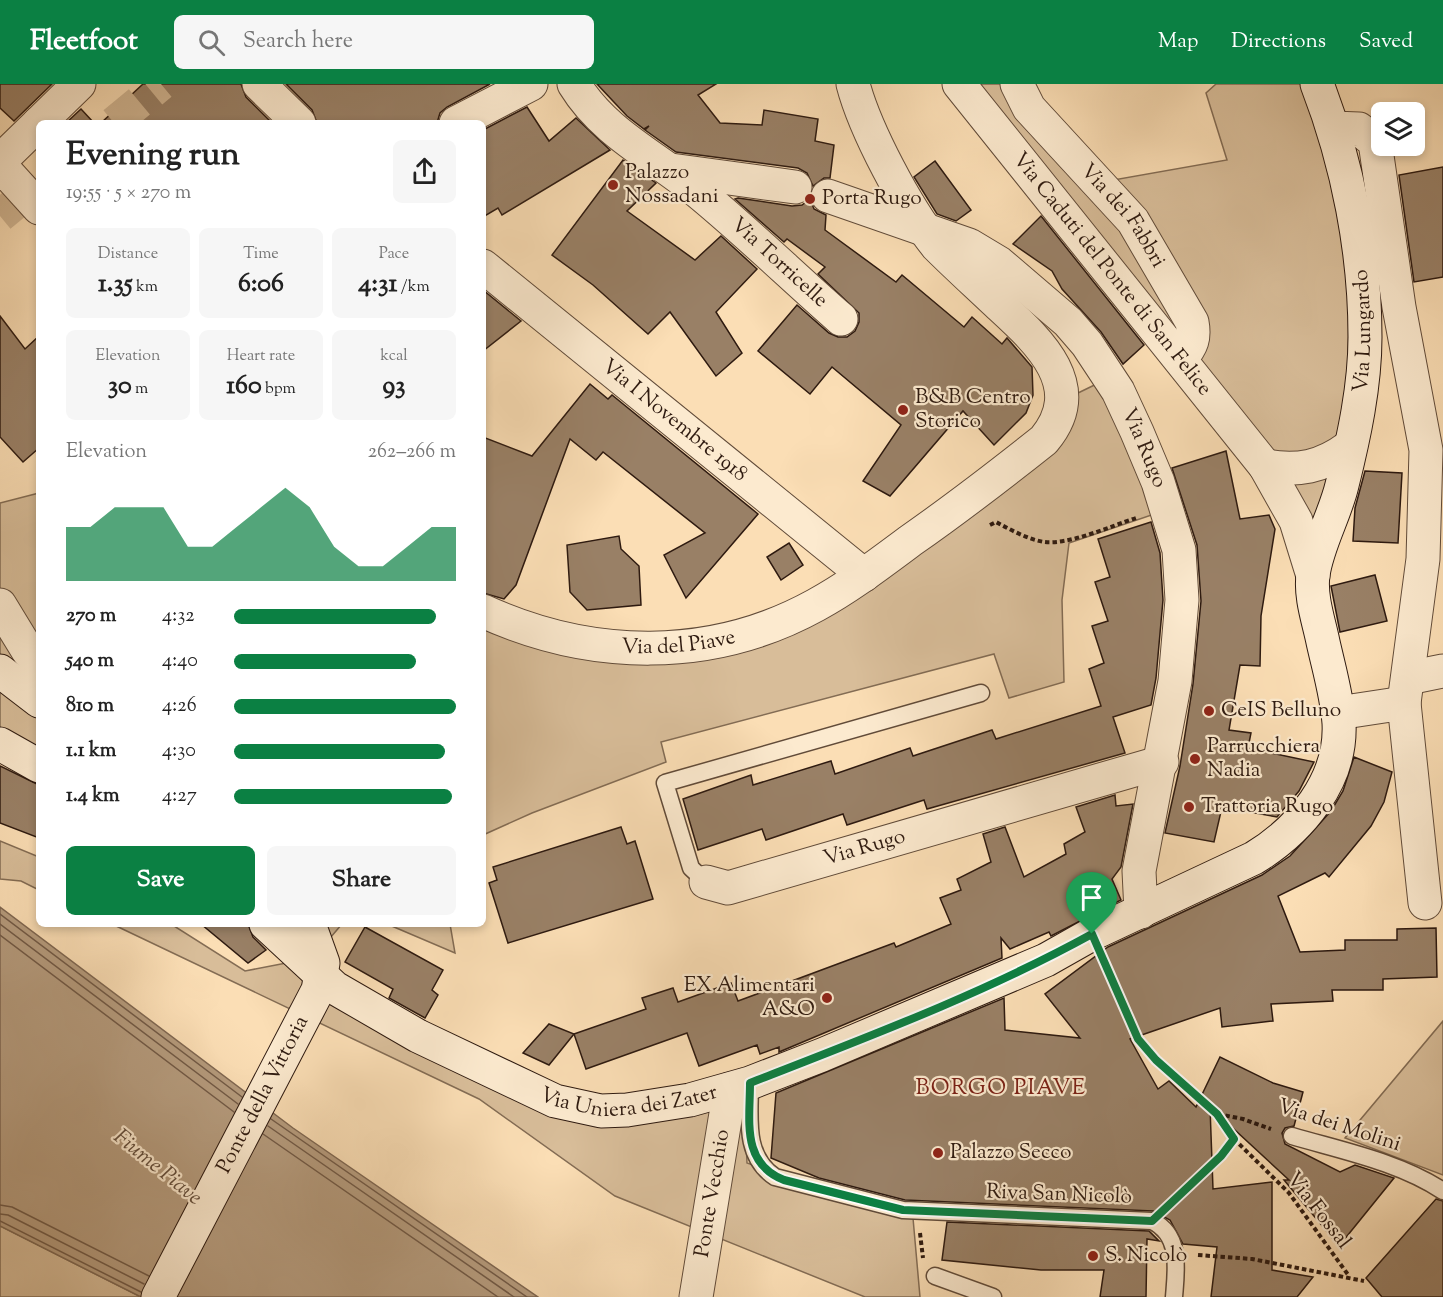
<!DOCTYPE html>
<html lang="en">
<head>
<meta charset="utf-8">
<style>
  body { margin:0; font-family:"Sorts Mill Goudy",serif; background:#f6f6f6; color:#222; height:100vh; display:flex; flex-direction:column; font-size:22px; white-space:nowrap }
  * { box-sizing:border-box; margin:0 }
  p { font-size:20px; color:#767676 }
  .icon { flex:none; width:33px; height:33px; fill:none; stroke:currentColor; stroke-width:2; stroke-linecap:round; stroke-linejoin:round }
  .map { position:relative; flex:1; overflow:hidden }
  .drawer { position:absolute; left:36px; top:36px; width:450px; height:807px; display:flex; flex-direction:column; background:#fff; border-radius:9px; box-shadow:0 3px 9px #0003 }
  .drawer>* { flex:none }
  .controls { position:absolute; left:1371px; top:18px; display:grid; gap:12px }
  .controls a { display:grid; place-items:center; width:54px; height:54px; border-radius:9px; background:#fff; box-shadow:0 3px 9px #0003; font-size:30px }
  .pin { position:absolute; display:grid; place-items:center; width:51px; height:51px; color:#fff; margin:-62px -26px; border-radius:50% 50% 50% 0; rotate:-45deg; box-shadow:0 0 6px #0007 }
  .pin .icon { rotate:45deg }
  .round { display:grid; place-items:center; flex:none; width:63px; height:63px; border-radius:9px; background:#f6f6f6 }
  .headline { display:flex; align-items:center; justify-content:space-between; height:102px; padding:0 30px }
  h1 { font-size:33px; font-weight:800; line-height:45px }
  .figures { display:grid; grid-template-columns:repeat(3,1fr); gap:9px; height:102px; padding:6px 30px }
  .figures div { display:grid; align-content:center; border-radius:9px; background:#f6f6f6; text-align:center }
  .figures b { font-size:26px; font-weight:800 }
  .figures small { font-size:16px; font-weight:400 }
  .figures p { font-size:16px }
  .chart { height:168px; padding:12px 30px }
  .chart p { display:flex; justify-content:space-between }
  .chart svg { width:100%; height:108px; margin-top:6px; fill:#0b8043; opacity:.7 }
  .button { display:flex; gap:12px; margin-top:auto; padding:12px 30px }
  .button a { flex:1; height:69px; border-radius:9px; background:#0b8043; color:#fff; font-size:24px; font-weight:800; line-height:69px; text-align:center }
  .button a+a { background:#f6f6f6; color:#222 }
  ul { padding:0 30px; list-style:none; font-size:20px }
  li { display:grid; grid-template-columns:96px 72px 1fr; align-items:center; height:45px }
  li i { height:15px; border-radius:8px; background:#0b8043 }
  header { display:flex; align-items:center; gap:36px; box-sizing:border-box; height:84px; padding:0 30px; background:#0b8043; color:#fff }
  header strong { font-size:28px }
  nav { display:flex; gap:33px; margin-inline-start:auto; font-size:21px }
  .search { width:420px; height:54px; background:#f6f6f6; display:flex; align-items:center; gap:15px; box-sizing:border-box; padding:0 21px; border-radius:9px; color:#767676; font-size:22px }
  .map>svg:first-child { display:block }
  .green { fill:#d8bd99; stroke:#836c54; stroke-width:1.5 }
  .water { fill:#b59b7d; stroke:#7f6751; stroke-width:1.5 }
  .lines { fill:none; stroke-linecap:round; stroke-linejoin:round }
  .shore { stroke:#725a46; stroke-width:1.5 }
  .building { fill:#998066; stroke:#2e1a10; stroke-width:1.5 }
  .secondary-tunnel { stroke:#d2b794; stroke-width:33; stroke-dasharray:33 16; stroke-linecap:butt }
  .lane-casing { stroke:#614b39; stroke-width:19 }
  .street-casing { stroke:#614b39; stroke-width:35 }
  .secondary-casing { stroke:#2e1a10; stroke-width:35 }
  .path { stroke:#2e1a10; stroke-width:4; stroke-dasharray:4.5 3; stroke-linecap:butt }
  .lane { stroke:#fceacf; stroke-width:16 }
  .street { stroke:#fceacf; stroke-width:33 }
  .secondary { stroke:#fceacf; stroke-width:33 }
  .route-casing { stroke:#fff; stroke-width:12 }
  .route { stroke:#0b8043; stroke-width:8 }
  .poi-dot { fill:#8f2418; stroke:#fceacf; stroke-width:2 }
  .labels { text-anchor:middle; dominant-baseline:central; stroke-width:4.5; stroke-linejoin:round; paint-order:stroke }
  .poi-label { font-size:21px; fill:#2e1a10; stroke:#fceacf; text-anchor:start }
  .street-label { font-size:21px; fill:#2e1a10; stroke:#fceacf }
  .neighbourhood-label { font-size:22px; letter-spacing:1.5px; fill:#7a1f14; stroke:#fceacf }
  .water-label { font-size:22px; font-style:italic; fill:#644e3c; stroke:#fceacf }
</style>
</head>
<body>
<header>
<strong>Fleetfoot</strong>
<div class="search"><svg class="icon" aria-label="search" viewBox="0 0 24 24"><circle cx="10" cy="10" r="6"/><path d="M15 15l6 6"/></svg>Search here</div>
<nav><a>Map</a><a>Directions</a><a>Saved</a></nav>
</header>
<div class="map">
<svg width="1443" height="1213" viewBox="0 0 1443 1213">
  <rect width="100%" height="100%" fill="#fbdeb5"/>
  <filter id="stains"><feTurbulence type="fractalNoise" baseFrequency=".00333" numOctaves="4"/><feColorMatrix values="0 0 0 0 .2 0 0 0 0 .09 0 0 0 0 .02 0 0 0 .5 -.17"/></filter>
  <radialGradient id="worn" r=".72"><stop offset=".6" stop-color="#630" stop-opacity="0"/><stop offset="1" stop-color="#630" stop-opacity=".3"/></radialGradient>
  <g class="green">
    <path d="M966,0H1002L1091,100L1227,76L1206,9L1216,0H1324L1352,112L1346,359L1305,492L1280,394Z"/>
    <path d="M1117,290L1172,424L1069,459L1062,516L1064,598L1009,614L994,570L661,658L666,678L532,729L483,751V531L595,568L753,553L866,489L1076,310Z"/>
    <path d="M39,409V671L0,648V419Z"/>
    <path d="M0,757L39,773V806L21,797L0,795Z"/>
    <path d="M112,840H171L245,887L312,874L273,840H342L313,874L591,1034L744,1006L747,1079L913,1134L920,1213H865L615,1112L479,1015Z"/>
    <path d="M387,840H450L455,869Z"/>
    <path d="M1443,937V1091L1345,1054Z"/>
    <path d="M0,1142L141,1213H0Z"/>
  </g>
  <path class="water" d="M0,823L293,1044L538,1213H141L0,1142Z"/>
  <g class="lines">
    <g class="shore">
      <path d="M0,830L242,1013"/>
      <path d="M0,840L238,1020"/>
      <path d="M0,851L234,1028"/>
      <path d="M271,1035L527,1213"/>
      <path d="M268,1042L514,1213"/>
      <path d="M263,1050L498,1213"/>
      <path d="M0,1121L12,1123L149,1192"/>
      <path d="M0,1130L8,1131L144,1200"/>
      <path d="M0,1137L141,1208"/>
    </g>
  </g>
  <g class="building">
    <path d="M0,0H52L14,37L0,24Z"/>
    <path d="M143,0H241L246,13L272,39H101Z"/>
    <path d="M286,0H490L447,23L440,29L437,39H317L312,26Z"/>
    <path d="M597,0H716L698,11L720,39L762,41L764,26L818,35L815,57L834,61L830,94H824L813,102L807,89L798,84L676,68L645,46L649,42L644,45L627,32Z"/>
    <path d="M527,23L549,57L576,34L610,66L502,131L498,124L483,133V46Z"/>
    <path d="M81,25L94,39H66Z"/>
    <path d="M623,76L656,99L627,127L695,176L721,152L757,185L716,228L742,269L716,292L670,228L648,250L593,201L552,171Z"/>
    <path d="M935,77L971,126L956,137L937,130L914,93Z"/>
    <path d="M1443,83V193L1414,198L1399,91Z"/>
    <path d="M738,114L792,122L802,121L810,115L814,125L826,131L825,146L896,198L902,191L964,243L972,233L1002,260L1007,254L1032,283L1033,311L1026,329L994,361L963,327L890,412L863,397L901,341L832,283L810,310L758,267L797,221L829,249L838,253H847L855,247L859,238V229L818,190L825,183L787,155L784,158L735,115Z"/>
    <path d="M1041,132L1144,261L1123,280L1101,248L1062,205L1052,187L1013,160Z"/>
    <path d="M483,206L521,237L483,267Z"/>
    <path d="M0,232L25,265L39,252V364L23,378L0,353Z"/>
    <path d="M590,300L608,315L612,311L758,430L686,514L664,471L705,449L603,368L596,376L570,355L516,501L504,515L483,509V353L532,372Z"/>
    <path d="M1226,367L1240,435L1269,431L1275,445L1261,532L1260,582L1240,581L1229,646L1251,649L1248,664L1314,678L1299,707L1277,733L1222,723L1214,758L1165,749L1180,682L1193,600L1201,517L1197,461L1172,384Z"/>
    <path d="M1365,387L1402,389L1398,459L1353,457L1355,424Z"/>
    <path d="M1151,438L1160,469L1163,516L1156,594L1151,621L1113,633L1125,669L927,725L924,716L847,741L843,730L766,756L762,745L698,766L683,715L751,691L753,701L831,677L835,690L910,664L913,672L992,646L996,655L1101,622L1089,585L1104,579L1092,542L1108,537L1095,498L1110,493L1098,455Z"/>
    <path d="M619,452L621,465L639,482L641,521L587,526L570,508L567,461Z"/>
    <path d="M789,459L803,481L781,496L767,473Z"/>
    <path d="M1375,491L1387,537L1340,548L1331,502Z"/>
    <path d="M1354,673L1392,688L1384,718L1371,742L1329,793L1325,789L1278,812L1300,868L1345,866V856H1397V845L1436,844L1437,893L1383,895V906H1332L1333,917L1271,920L1273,937L1222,943L1220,924L1130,955L1158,1005L1169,997L1196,1023L1220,973L1273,999L1303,1008L1294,1042L1285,1044L1282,1049L1285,1060L1340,1088L1355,1081L1394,1094L1339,1162L1284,1096H1289L1210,1023L1213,1105L1272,1098V1186L1313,1193L1297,1213H1211L1217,1163L1183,1160L1170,1136L1153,1127L905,1116L819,1094L771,1074L776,1009L1004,914L1005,946L1080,954L1045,910L1108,863L1262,791L1290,772L1331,727L1343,707Z"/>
    <path d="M0,682L39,701V754L0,739Z"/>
    <path d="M1115,711L1116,722L1133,720L1121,783L1112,795L1121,816L1051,852L1049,848L1010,865L1001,854L1002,874L779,968V963L760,970L757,961L699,982L687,949L586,985L574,950L646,925L642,914L673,904L678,918L731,899L738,917L894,859L896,863L951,840L940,814L961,806L957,795L991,778L983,750L1005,743L1024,793L1066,770L1064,760L1085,748L1076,723Z"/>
    <path d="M621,743L627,760L635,757L653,815L508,859L489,799L497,796L493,783Z"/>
    <path d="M201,840H248L253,853L266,866L248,879Z"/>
    <path d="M365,843L443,886L432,906L438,911L425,934L389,914L393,905L345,878Z"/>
    <path d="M549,940L574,950L549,981L523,969Z"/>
    <path d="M1436,1115L1443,1117V1213H1382L1366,1194Z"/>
    <path d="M947,1138L1149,1147L1159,1157L1147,1155L1146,1213H1100L1104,1186H1041L942,1176Z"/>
  </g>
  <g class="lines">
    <g class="secondary-tunnel">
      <path d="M114,39L161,0"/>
      <path d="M0,132L39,100"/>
    </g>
    <g class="lane-casing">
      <g id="lane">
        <path d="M706,798L691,784L665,699L981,609"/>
        <path d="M750,999C750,1032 743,1072 775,1093L903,1126L1152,1137C1182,1151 1176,1187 1174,1213"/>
        <path d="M1292,1052C1343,1067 1399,1078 1443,1107"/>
        <path d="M935,1192L993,1213"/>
      </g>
    </g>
    <g class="street-casing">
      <g id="street">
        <path d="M259,0L299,39"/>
        <path id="s1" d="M574,0C604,49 653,71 697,107C747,148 793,193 841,235"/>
        <path id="s2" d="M959,0L1265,382L1296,437L1313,492"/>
        <path id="s3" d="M1017,0L1029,24L1133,137L1192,238C1195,254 1192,262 1181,274"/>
        <path d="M39,39L79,0"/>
        <path d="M456,39L531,0"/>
        <path d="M1333,44L1359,45L1375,58L1399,223L1426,366L1423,475L1404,619"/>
        <path d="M0,77L39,39"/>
        <path d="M0,81L39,124"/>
        <path d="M671,86L795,103"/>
        <path id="s4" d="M828,112L969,161L999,179L1068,238L1087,260L1118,307L1137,348L1158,398L1179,466L1182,516L1175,597L1139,787L1141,828"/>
        <path id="s5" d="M483,182L864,491"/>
        <path d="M1265,382C1298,388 1322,383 1349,363"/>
        <path d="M0,521L28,567L39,579"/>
        <path id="s6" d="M483,527C590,576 711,579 816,521C849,503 879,480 910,457C956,425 1000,391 1044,356C1090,301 1036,255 997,219C977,200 956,181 937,162C907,125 865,46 853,0"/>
        <path d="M1408,594L1443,587"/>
        <path d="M1338,629L1404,619L1425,819"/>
        <path id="s7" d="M706,798L728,804L1162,678"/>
        <path id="s8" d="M696,1213L730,1005"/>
      </g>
    </g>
    <g class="secondary-casing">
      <g id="secondary">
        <path d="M0,587L39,617"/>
        <path d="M0,660L39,682"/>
        <path id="s9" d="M266,840L335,904L418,952L555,1017L601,1027L627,1026L690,1016L750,999L822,971L1046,876L1092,850L1254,774C1300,746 1342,697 1339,639C1337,612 1329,585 1323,558C1319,538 1310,513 1313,491C1317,461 1335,431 1342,401C1354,353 1365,302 1365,253C1365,168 1348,80 1317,0"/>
        <path id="s10" d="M158,1213L318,906L323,879L309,840"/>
      </g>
    </g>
    <g class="path">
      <path d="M990,441L996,438C1011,446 1027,455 1044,458C1069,461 1111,442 1136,434"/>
      <path d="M1104,879L1138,955L1156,976L1217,1030L1234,1055L1221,1072L1169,1121"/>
      <path d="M1218,1030L1243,1035L1271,1045"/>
      <path d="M1234,1055L1289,1109L1349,1192"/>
      <path d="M920,1149L923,1174"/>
      <path d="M1198,1171L1252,1175L1364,1197"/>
    </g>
    <use href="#lane" class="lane"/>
    <use href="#street" class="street"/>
    <use href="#secondary" class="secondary"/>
  </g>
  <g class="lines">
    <g class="route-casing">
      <path id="route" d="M1092,850L1138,955L1156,976L1217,1030L1234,1055L1221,1072L1152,1137L903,1126L784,1096C741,1079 750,1037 750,999C865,954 983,910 1092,850Z"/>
    </g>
    <use href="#route" class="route"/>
  </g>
  <g class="poi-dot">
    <circle cx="613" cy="101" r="6"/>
    <circle cx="810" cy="115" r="6"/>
    <circle cx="903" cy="326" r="6"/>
    <circle cx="1209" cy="627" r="6"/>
    <circle cx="1195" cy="675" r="6"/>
    <circle cx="1189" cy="723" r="6"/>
    <circle cx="827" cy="914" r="6"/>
    <circle cx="938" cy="1069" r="6"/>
    <circle cx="1093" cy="1172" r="6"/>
  </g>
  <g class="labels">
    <g class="poi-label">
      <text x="625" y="89">Palazzo<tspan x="625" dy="24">Nossadani</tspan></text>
      <text x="822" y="115">Porta Rugo</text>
      <text x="915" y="314">B&amp;B Centro<tspan x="915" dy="24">Storico</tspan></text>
      <text x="1221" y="627">CeIS Belluno</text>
      <text x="1207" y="663">Parrucchiera<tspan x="1207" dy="24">Nadia</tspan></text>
      <text x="1201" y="723">Trattoria Rugo</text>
      <text x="815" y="902" text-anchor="end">EX Alimentari<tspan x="815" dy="24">A&amp;O</tspan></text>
      <text x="950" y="1069">Palazzo Secco</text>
      <text x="1105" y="1172">S. Nicolò</text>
    </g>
    <g class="street-label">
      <text stroke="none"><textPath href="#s3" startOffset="170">Via dei Fabbri</textPath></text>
      <text stroke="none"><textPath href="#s1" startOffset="273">Via Torricelle</textPath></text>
      <text stroke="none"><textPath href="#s2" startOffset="244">Via Caduti del Ponte di San Felice</textPath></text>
      <text stroke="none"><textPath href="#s9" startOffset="1662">Via Lungardo</textPath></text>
      <text stroke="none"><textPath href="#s5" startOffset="246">Via I Novembre 1918</textPath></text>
      <text stroke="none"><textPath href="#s4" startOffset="423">Via Rugo</textPath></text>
      <text stroke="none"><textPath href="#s6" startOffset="201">Via del Piave</textPath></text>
      <text stroke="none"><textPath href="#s7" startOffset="165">Via Rugo</textPath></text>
      <text stroke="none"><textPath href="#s9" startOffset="416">Via Uniera dei Zater</textPath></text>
      <text stroke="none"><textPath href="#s10" startOffset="228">Ponte della Vittoria</textPath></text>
      <text transform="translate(1339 1042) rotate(18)">Via dei Molini</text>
      <text stroke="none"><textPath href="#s8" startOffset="105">Ponte Vecchio</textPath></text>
      <text transform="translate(1059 1111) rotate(2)">Riva San Nicolò</text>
      <text transform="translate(1318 1127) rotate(52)">Via Fossal</text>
    </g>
    <g class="neighbourhood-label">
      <text x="1001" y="1005">BORGO PIAVE</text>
    </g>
    <g class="water-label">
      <text transform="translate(157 1084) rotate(39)">Fiume Piave</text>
    </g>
  </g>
  <rect width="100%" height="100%" filter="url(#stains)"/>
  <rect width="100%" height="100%" fill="url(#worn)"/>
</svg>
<div class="controls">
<a><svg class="icon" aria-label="layers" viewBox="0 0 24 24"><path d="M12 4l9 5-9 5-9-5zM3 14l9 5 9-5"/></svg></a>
</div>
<div class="pin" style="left:1092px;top:850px;background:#1e9e55"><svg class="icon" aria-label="arrive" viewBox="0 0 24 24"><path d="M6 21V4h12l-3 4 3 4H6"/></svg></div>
<section class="drawer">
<div class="headline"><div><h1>Evening run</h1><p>19:55 · 5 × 270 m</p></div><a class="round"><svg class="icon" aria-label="share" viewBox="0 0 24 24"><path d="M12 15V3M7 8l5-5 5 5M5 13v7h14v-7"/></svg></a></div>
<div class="figures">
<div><p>Distance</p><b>1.35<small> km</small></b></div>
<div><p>Time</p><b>6:06</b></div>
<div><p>Pace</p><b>4:31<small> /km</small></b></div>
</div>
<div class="figures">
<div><p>Elevation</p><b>30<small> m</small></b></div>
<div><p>Heart rate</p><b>160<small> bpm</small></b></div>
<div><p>kcal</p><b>93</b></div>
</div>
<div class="chart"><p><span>Elevation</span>262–266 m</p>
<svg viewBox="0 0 160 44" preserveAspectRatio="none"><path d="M0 44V22L10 22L20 14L30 14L40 14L50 30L60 30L70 22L80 14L90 6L100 14L110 30L120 38L130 38L140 30L150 22L160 22V44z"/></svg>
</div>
<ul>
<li><b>270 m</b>4:32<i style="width:91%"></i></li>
<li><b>540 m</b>4:40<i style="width:82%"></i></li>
<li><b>810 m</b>4:26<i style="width:100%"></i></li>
<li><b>1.1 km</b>4:30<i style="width:95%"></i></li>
<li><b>1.4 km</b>4:27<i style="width:98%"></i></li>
</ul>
<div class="button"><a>Save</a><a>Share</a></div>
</section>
</div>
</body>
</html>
